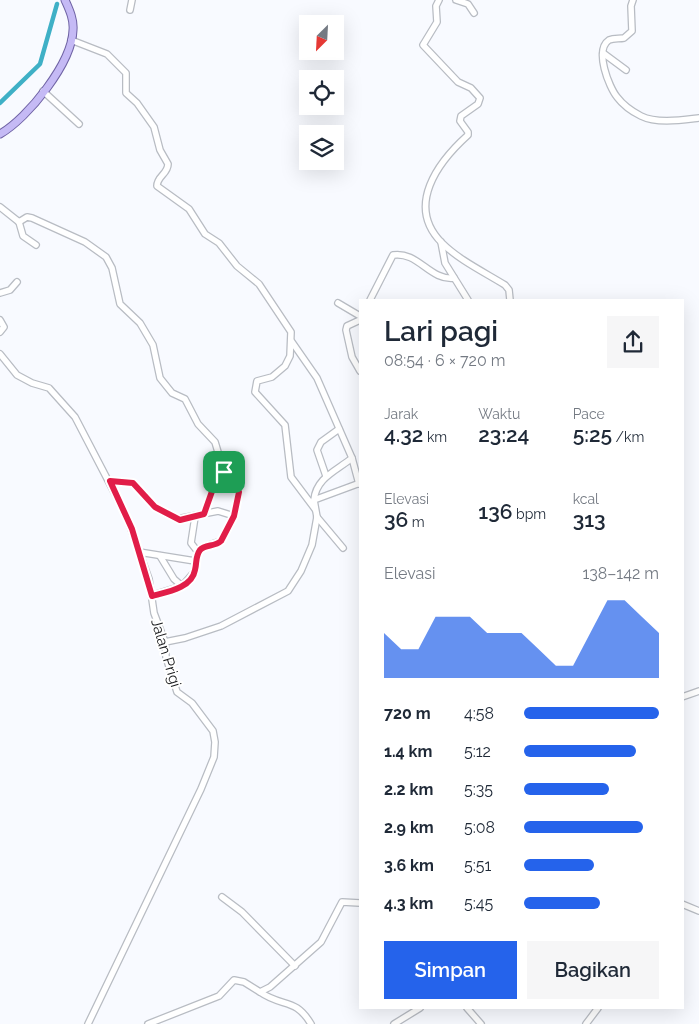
<!DOCTYPE html>
<html lang="id">
<head>
<meta charset="utf-8">
<style>
  body { margin:0; font-family:Raleway,sans-serif; background:#f6f6f7; color:#1f2937; height:100vh; display:flex; flex-direction:column; font-size:19px; white-space:nowrap }
  * { box-sizing:border-box; margin:0 }
  p { font-size:16px; color:#747a83 }
  .icon { flex:none; width:28px; height:28px; fill:none; stroke:currentColor; stroke-width:2; stroke-linecap:round; stroke-linejoin:round }
  .map { position:relative; flex:1; overflow:hidden }
  .sheet { position:absolute; left:359px; top:299px; width:325px; height:710px; display:flex; flex-direction:column; background:#fff; border-radius:0px; box-shadow:0 5px 20px #0002 }
  .sheet>* { flex:none }
  .needle { width:32px; rotate:204deg }
  .controls { position:absolute; left:299px; top:15px; display:grid; gap:10px }
  .controls a { display:grid; place-items:center; width:45px; height:45px; border-radius:0px; background:#fff; box-shadow:0 5px 20px #0002; font-size:25px }
  .pin { position:absolute; display:grid; place-items:center; width:42px; height:42px; color:#fff; margin:-21px; border-radius:10px; box-shadow:0 2px 8px #0006 }
  .round { display:grid; place-items:center; flex:none; width:52px; height:52px; border-radius:0px; background:#f6f6f7 }
  .head { display:flex; align-items:center; justify-content:space-between; height:85px; padding:0 25px }
  h1 { font-size:28px; font-weight:600; line-height:38px }
  .stats { display:grid; grid-template-columns:repeat(3,1fr); gap:8px; height:85px; padding:5px 25px }
  .stats div { display:grid; align-content:center }
  .stats b { font-size:21px; font-weight:600 }
  .stats small { font-size:14px; font-weight:400 }
  .stats p { font-size:14px }
  .chart { height:140px; padding:10px 25px }
  .chart p { display:flex; justify-content:space-between }
  .chart svg { width:100%; height:90px; margin-top:5px; fill:#2563eb; opacity:.7 }
  .button { display:flex; gap:10px; margin-top:auto; padding:10px 25px }
  .button a { flex:1; height:58px; border-radius:0px; background:#2563eb; color:#fff; font-size:20px; font-weight:600; line-height:58px; text-align:center }
  .button a+a { background:#f6f6f7; color:#1f2937 }
  ul { padding:0 25px; list-style:none; font-size:16px }
  li { display:grid; grid-template-columns:80px 60px 1fr; align-items:center; height:38px }
  li i { height:12px; border-radius:6px; background:#2563eb }
  .map>svg:first-child { display:block }
  .lines { fill:none; stroke-linecap:round; stroke-linejoin:round }
  .canal { stroke:#3fb0c6; stroke-width:4.5 }
  .minor-casing { stroke:#b8bcc3; stroke-width:8 }
  .major-casing { stroke:#7064a5; stroke-width:9 }
  .minor { stroke:#fff; stroke-width:5.5 }
  .major { stroke:#c5baf5; stroke-width:7 }
  .route-casing { stroke:#fff; stroke-width:10 }
  .route { stroke:#e11d48; stroke-width:6 }
  .labels { text-anchor:middle; dominant-baseline:central; stroke-width:4; stroke-linejoin:round; paint-order:stroke }
  .street-label { font-size:15px; fill:#18191b; stroke:#fff }
</style>
</head>
<body>
<div class="map">
<svg width="699" height="1024" viewBox="0 0 699 1024">
  <rect width="100%" height="100%" fill="#f8faff"/>
  <g class="lines">
    <path class="canal" d="M0,103L40,64L57,4"/>
    <g class="minor-casing">
      <g id="minor">
        <path d="M439,0L436,6L437,22L423,45L458,82L471,88L480,98L478,104L461,116L460,121L468,132V135C438,162 405,206 442,243C459,260 484,272 505,285L509,290L510,300"/>
        <path d="M456,0L468,4L474,13"/>
        <path d="M633,0L631,6L632,31L624,38C619,39 614,38 609,40C594,50 609,87 617,97C623,105 633,112 641,116C657,124 682,120 699,118"/>
        <path d="M130,10L132,0"/>
        <path d="M71,40L107,54L126,73V93L137,103L154,127L160,150L168,164C168,174 157,176 157,186L189,209L205,234L219,243L237,266L259,284L291,332L290,356L285,366L272,377L257,381L255,392L285,425L291,477L315,509"/>
        <path d="M603,53L626,70"/>
        <path d="M43,91L79,124"/>
        <path d="M0,207L19,222L27,217L32,218L85,242L106,257L112,268L120,304L140,323L153,345L160,378L172,393L185,399L198,424L215,442L224,472L239,492L234,516L221,541L203,547L198,552L195,571L182,586L153,595"/>
        <path d="M19,222L23,236L36,245"/>
        <path d="M441,242L445,263L468,300"/>
        <path d="M0,293L10,290L17,282"/>
        <path d="M370,300L393,255C418,251 430,281 454,278"/>
        <path d="M338,303L360,316"/>
        <path d="M0,320L4,327L0,332"/>
        <path d="M360,320L347,326L346,330L352,357L360,371"/>
        <path d="M292,342L317,378L352,458C336,471 316,478 314,500"/>
        <path d="M0,354L17,375L32,383L49,388L75,417L126,515L149,579L154,613L165,642L166,657L177,692L192,703L213,731L215,742L214,757L201,789L88,1024"/>
        <path d="M352,458L359,484"/>
        <path d="M326,476L317,450L321,442L339,429"/>
        <path d="M109,481L133,483L155,507L177,519L218,511L234,516"/>
        <path d="M204,514L216,480L224,472"/>
        <path d="M195,517L191,543L198,552"/>
        <path d="M317,517L343,548"/>
        <path d="M139,552L195,561"/>
        <path d="M160,556L174,579L182,586"/>
        <path d="M165,642L185,638L221,626L288,591L301,571L312,545L317,517L314,500L360,483"/>
        <path d="M682,697L699,691"/>
        <path d="M222,897L242,912L295,966"/>
        <path d="M682,904L699,911"/>
        <path d="M260,992C283,1008 295,997 311,1024"/>
        <path d="M467,1008L481,1024"/>
        <path d="M148,1024L219,996L234,980L244,982L260,992L270,987L321,942L342,902L360,903"/>
        <path d="M394,1024L420,1008"/>
        <path d="M586,1024L598,1008"/>
      </g>
    </g>
    <g class="major-casing">
      <path id="major" d="M0,134C28,118 72,63 73,30C74,19 69,9 65,0"/>
    </g>
    <use href="#minor" class="minor"/>
    <use href="#major" class="major"/>
  </g>
  <g class="lines">
    <g class="route-casing">
      <path id="route" d="M224,472L239,492L234,516L221,541C215,547 205,544 200,550C195,557 197,563 195,570C192,588 167,592 152,596L132,529L110,481L133,483L155,507L180,520L204,514L216,480Z"/>
    </g>
    <use href="#route" class="route"/>
  </g>
  <g class="labels">
    <g class="street-label">
      <text transform="translate(166 653) rotate(73)">Jalan Prigi</text>
    </g>
  </g>
</svg>
<div class="controls">
<a><svg class="needle" viewBox="-14 -14 28 28"><path d="M0-13l5 13h-10z" fill="#e53935"/><path d="M0 13l5-13h-10z" fill="#747a83"/></svg></a>
<a><svg class="icon" aria-label="locate" viewBox="0 0 24 24"><circle cx="12" cy="12" r="6"/><path d="M12 2v4M12 18v4M2 12h4M18 12h4"/></svg></a>
<a><svg class="icon" aria-label="layers" viewBox="0 0 24 24"><path d="M12 4l9 5-9 5-9-5zM3 14l9 5 9-5"/></svg></a>
</div>
<div class="pin" style="left:224px;top:472px;background:#1e9e55"><svg class="icon" aria-label="arrive" viewBox="0 0 24 24"><path d="M6 21V4h12l-3 4 3 4H6"/></svg></div>
<section class="sheet">
<div class="head"><div><h1>Lari pagi</h1><p>08:54 · 6 × 720 m</p></div><a class="round"><svg class="icon" aria-label="share" viewBox="0 0 24 24"><path d="M12 15V3M7 8l5-5 5 5M5 13v7h14v-7"/></svg></a></div>
<div class="stats">
<div><p>Jarak</p><b>4.32<small> km</small></b></div>
<div><p>Waktu</p><b>23:24</b></div>
<div><p>Pace</p><b>5:25<small> /km</small></b></div>
</div>
<div class="stats">
<div><p>Elevasi</p><b>36<small> m</small></b></div>
<div><b>136<small> bpm</small></b></div>
<div><p>kcal</p><b>313</b></div>
</div>
<div class="chart"><p><span>Elevasi</span>138–142 m</p>
<svg viewBox="0 0 160 44" preserveAspectRatio="none"><path d="M0 44V22L10 30L20 30L30 14L40 14L50 14L60 22L70 22L80 22L90 30L100 38L110 38L120 22L130 6L140 6L150 14L160 22V44z"/></svg>
</div>
<ul>
<li><b>720 m</b>4:58<i style="width:100%"></i></li>
<li><b>1.4 km</b>5:12<i style="width:83%"></i></li>
<li><b>2.2 km</b>5:35<i style="width:63%"></i></li>
<li><b>2.9 km</b>5:08<i style="width:88%"></i></li>
<li><b>3.6 km</b>5:51<i style="width:52%"></i></li>
<li><b>4.3 km</b>5:45<i style="width:56%"></i></li>
</ul>
<div class="button"><a>Simpan</a><a>Bagikan</a></div>
</section>
</div>
</body>
</html>
